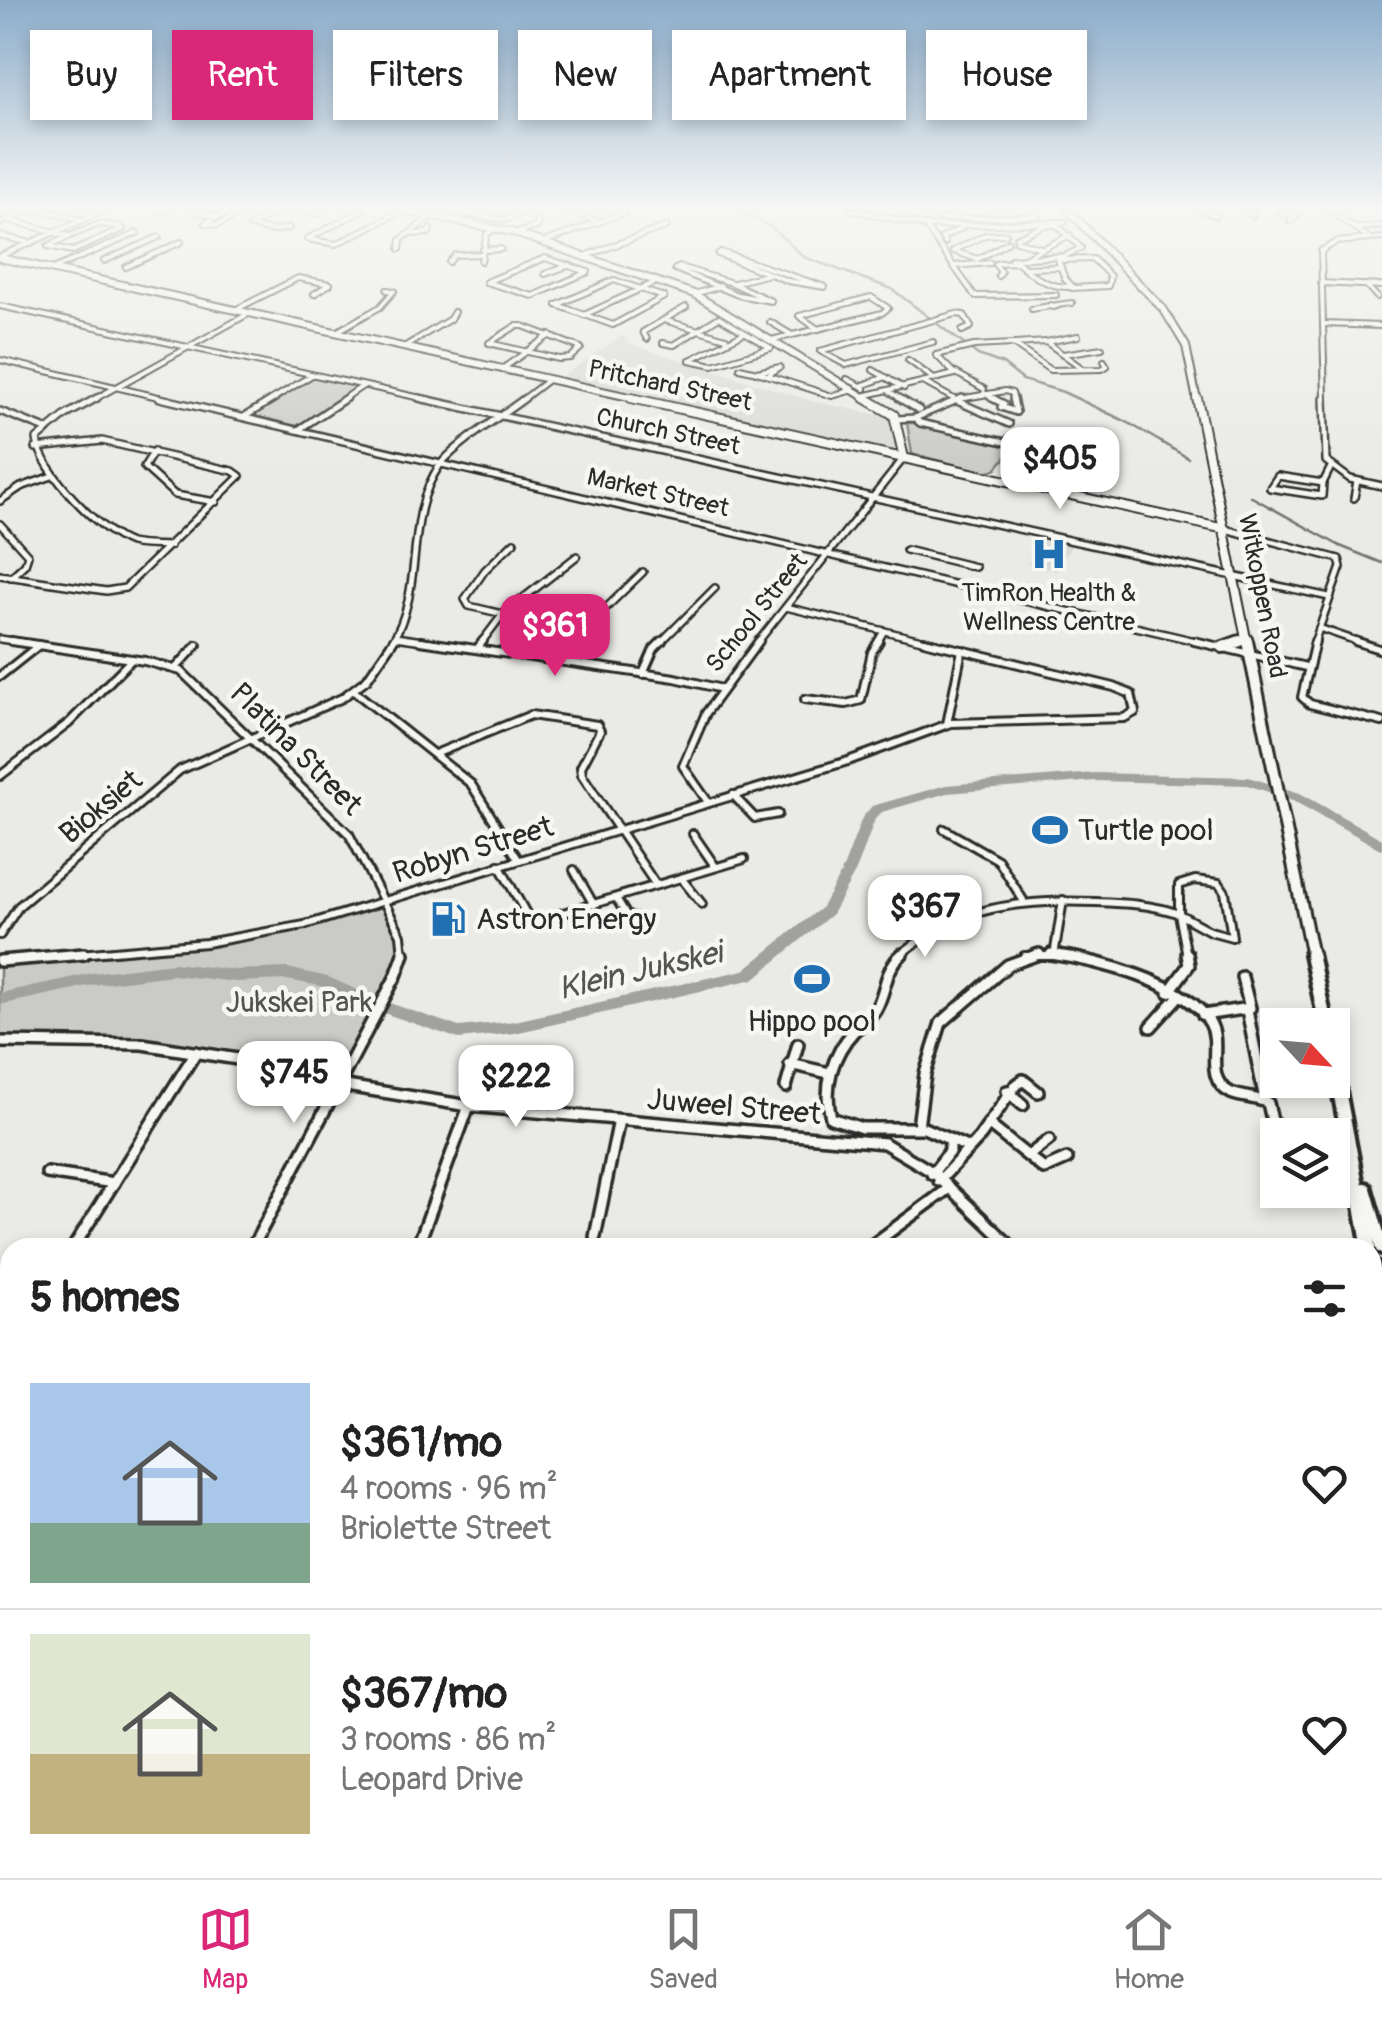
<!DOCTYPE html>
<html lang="en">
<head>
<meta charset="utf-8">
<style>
  body { margin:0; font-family:Pangolin,sans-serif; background:#f6f6f6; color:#222; height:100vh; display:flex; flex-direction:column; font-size:38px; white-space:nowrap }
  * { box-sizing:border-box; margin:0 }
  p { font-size:32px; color:#767676 }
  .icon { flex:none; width:55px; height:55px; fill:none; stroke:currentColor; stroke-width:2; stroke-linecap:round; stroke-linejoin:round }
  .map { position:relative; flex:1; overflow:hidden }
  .side { position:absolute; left:0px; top:1238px; width:1382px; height:642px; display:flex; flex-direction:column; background:#fff; border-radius:30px 30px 0 0; box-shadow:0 5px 15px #0003 }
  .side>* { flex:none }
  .banner { position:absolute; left:30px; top:30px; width:1322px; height:90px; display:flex; gap:20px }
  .needle { width:65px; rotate:116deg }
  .controls { position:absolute; left:1260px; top:1008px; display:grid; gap:20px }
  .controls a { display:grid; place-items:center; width:90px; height:90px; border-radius:0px; background:#fff; box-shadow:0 5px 15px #0003; font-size:50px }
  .price { position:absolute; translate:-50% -85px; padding:0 22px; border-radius:20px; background:#fff; color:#222; font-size:32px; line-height:65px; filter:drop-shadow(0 2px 5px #0008) }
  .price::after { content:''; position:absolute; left:50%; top:60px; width:30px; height:22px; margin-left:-15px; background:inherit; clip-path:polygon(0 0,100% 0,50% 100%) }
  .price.on { background:#db2777; color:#fff }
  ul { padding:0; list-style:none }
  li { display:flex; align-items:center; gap:30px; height:250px; padding:0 30px }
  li+li { border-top:2px solid #e0e0e0 }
  li span { display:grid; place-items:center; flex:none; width:280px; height:200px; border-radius:0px; color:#555 }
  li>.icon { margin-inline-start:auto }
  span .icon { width:120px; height:120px; fill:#fffc; stroke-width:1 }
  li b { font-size:42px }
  h2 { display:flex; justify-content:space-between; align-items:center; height:120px; padding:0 30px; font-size:42px }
  .tag { padding:0 35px; border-radius:0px; background:#fff; box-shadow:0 5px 15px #0003; font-size:35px; line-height:90px }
  .tag.on { background:#db2777; color:#fff }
  .menu { display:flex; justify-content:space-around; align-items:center; height:140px; border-top:2px solid #e0e0e0; background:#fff; font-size:28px; color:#767676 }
  .menu a { display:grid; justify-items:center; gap:5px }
  .menu .on { color:#db2777 }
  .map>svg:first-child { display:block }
</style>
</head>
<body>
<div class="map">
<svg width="1382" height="1878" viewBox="0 0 1382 1878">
  <rect width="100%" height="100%" fill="#eaeae6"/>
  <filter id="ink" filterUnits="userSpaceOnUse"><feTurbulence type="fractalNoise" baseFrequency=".01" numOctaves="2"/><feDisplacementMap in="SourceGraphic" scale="20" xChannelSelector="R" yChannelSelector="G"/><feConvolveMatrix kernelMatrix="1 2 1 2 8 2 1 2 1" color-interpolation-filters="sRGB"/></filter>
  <g filter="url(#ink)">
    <g fill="#dadad6">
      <polygon points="622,335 630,344 812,401 892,418 897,451 560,378"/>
      <polygon points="1042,536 1072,544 1056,571 1027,564"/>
    </g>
    <g fill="#cacac7" stroke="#7a7a79" stroke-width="2.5">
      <polygon points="313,377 357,387 297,427 253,416"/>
      <polygon points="907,423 914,423 1016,445 996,469 986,472 912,454"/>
      <path d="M385 903 401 932 405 954 338 1085 195 1054 107 1043 0 1044V963C134 959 257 941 385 903Z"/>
    </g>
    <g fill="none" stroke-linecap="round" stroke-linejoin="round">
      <g stroke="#727270" stroke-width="2.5">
        <polyline points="738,210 771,227 804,257 892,289 978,355 1003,364 1023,380 1063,392 1127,422 1188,458"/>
        <polyline points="1250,496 1340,546 1382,563"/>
      </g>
      <polygon fill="#a1a19e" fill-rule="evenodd" points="1095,773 1248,777 1300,793 1382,839 1382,850 1290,799 1247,785 1095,781 947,793 882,812 875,819 856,871 832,914 754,979 515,1033 459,1039 366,1007 320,986 287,980 236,982 173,975 92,985 0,1005 0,993 92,973 173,963 236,970 287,968 328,977 378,999 459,1027 515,1021 744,970 822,907 842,871 862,818 872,806 946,785"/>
      <defs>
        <g id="street-far4">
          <polyline points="40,210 84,220"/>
          <polyline points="160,210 170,210"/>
          <polyline points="231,210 205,223 218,225 249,210"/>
          <polyline points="282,210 250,226 272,231 289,228"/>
          <polyline points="296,210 316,214 324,210"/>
          <polyline points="363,210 307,239 336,244 402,211"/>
          <polyline points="563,210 600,222"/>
          <polyline points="852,210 927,226 1065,222"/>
          <polyline points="932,210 941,219 1038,216 1035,210"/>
          <polyline points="1201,210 1216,216"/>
          <polyline points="1244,210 1253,216"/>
          <polyline points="1328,210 1370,239"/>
          <polygon points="1284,211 1289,213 1289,214 1280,213"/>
          <polyline points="196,212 218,216"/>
          <polyline points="459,212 505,220 526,210"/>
          <polyline points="24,214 34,210"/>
          <polyline points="1287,214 1297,217 1290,221"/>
          <polyline points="7,220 56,232"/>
          <polyline points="0,223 19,215"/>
          <polyline points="925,226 975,296 1056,295"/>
          <polyline points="1357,228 1382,226"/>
          <polyline points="517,233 538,226 537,219"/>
          <polyline points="414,234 429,233 430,229"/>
          <polyline points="1006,234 985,235 953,251 978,259 1008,242"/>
          <polyline points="0,236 31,243"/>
          <polyline points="70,236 99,224 120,227"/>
          <polyline points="1017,241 1041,248"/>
          <polyline points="544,242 624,213 620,210"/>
          <polyline points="945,243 942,238 962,228"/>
          <polyline points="48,246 73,251 123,229 120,227"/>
          <polyline points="48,246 70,236 54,233"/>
          <polyline points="400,249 401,240 431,216"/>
          <polyline points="483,250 501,249"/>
          <polygon points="721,252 825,287 788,281 718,254"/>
          <polyline points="0,256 106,210"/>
          <polyline points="585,256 667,226"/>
          <polygon points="545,258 588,272 533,296 486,282"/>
          <polyline points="1024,258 1070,235"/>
          <polyline points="1011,259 1065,256 1081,248 1057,225 1045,225 1016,238"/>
          <polyline points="104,261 159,237"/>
          <polyline points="481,261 487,234 495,228"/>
          <polyline points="449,262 455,255 481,254"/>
          <path d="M998 263 1018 262C1034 278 1050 288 1073 287L1065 279 1058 260 1093 259 1110 276 1108 286 1072 288"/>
          <polyline points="995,264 1001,272 998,276"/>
          <polyline points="953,266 990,263"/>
          <polyline points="126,267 181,242"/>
          <polygon points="680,267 732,283 771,301 738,295 675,269"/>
          <polyline points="1024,268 1061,267"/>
          <polyline points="53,269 137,233"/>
          <polyline points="545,274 570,265"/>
          <polyline points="734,283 769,274"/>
          <polyline points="1321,283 1382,286"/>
          <polyline points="1367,286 1377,297"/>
          <polyline points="694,294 721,286"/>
          <polygon points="871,297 888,308 882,313 818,329 799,316"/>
          <polyline points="557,305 613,325 664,297"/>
          <polyline points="557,305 614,280 664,297"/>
          <polygon points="1050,305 1057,306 1053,307"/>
          <polyline points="1057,305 1072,303"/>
          <polyline points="0,306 430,400"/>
          <polyline points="1032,309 1050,306"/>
          <polyline points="235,310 298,278 330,284 314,294"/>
          <polyline points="584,315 658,281"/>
          <polyline points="664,320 726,338"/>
          <polyline points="770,322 792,335"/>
          <polyline points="1323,324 1382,326"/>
          <polygon points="516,326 523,326 581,348 570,358 559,359 489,343"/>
          <polyline points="336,332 380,307 394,291 387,290"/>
          <polyline points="647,339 643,332 686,307"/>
          <polyline points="771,340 818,329"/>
          <polyline points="933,342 846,365 820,351 956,314 964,315 971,327 962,331"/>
          <polyline points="1046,342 1078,336"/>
          <polyline points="663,343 674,345 719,317 771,348 713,365 690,360"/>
          <polyline points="1015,344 1046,342 1082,368"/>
          <polyline points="404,347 450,319 454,312"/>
          <polyline points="1063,354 1102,348"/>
          <polyline points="0,360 171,400"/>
          <polyline points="690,360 744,333"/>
          <polyline points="908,360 934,379"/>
          <polyline points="740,368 757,372"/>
          <polyline points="502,369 550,335"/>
          <polyline points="873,370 904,388"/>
          <polyline points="757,372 832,396 853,390"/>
          <polyline points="757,372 780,367 768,375"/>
          <polyline points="956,373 984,389"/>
          <polyline points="847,379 861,386"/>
          <polyline points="923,382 954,399"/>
          <polyline points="865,389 861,386 886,377"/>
          <polyline points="890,392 903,400"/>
          <polyline points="984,393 997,400"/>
          <polyline points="863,396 955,374 936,355 974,346 1013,344 1050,370 1102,369 1107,366 1104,361"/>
          <polyline points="93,400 250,313"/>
          <polyline points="271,400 312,375"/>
          <polyline points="342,400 363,386"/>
          <polyline points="522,400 548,380"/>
          <polyline points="954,400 1005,391 1012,393 1014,400"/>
          <polyline points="1325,400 1321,251 1336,242 1382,238"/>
        </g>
        <g id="street-far3">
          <path d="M97 398 66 415 37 439C40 470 101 533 130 543 142 546 158 545 170 546"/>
          <polyline points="160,398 1204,643"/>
          <polyline points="419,398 1329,597"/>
          <polyline points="899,398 919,410"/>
          <polyline points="992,398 1004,404 1001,407 1016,412 1013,398"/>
          <polyline points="1324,398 1326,461 1350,479 1382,486"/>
          <polyline points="957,401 1009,424"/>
          <polyline points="0,411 46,429"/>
          <polyline points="244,417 275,398"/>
          <polyline points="915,418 962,398"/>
          <polyline points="896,419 915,418 920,423 1005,442 1014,436"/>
          <polyline points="298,430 346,398"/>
          <polyline points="154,451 144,467 175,495 216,502"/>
          <polygon points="1278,476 1323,483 1322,496 1270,488"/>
          <polyline points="1323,483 1331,467"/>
          <polyline points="1354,498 1357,481"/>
          <polyline points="0,501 21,487 52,476"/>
          <polyline points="0,524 28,555 25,564 11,577"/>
          <polyline points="1225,529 1339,559 1341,567 1314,643"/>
          <polyline points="906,550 975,567"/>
          <polyline points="0,575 106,591 125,588 240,476 233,471 102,441 36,448"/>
          <polyline points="786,607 934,643"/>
          <polyline points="503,614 469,606 465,599 485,570 514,542"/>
          <polyline points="1319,628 1362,643"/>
          <polyline points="395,637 437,643"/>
          <polyline points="0,639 27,643"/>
          <path d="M391 643C426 590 403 517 440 465 454 446 504 414 525 398"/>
          <polyline points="481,643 503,614 577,556"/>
          <polyline points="570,643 643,572"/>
          <polyline points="660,643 715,588"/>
          <polyline points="757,643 904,458"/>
          <polyline points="877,643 884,631"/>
        </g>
        <g id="street-far2">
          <polyline points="11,641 145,661 181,671 349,834 401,935 403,956"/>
          <polyline points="420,641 675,678 722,689"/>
          <polyline points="1194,641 1306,667"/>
          <polyline points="1315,641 1302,697 1310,704 1382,722"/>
          <polyline points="1355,641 1382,650"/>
          <polyline points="477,649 483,641"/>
          <polyline points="559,661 572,641"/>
          <polyline points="175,669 197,645"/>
          <polyline points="643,674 654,649 662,641"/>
          <polyline points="0,676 39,645"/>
          <polyline points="354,691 471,784 518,859"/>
          <polyline points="805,699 846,704 861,700 872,652 879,641"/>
          <polyline points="947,724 962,650"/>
          <polyline points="435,754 531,715 597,725 600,731 581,767 582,775 656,885"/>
          <polyline points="0,776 69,723 132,659"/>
          <polyline points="733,795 755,818 778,814"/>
          <polyline points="708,802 683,766 706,713 759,641"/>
          <polyline points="944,829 998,860 1023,900"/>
          <polyline points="693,834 715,866"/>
          <polyline points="499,865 528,917 536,921 744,859"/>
          <polyline points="574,870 594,905"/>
          <polyline points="681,878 702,904"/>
          <polygon points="1195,880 1219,883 1225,892 1232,937 1210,931 1179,914 1179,885"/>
          <polyline points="616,898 627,916 640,919"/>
          <polyline points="1179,914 1187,956"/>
          <polyline points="0,935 19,906 180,770 342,698 367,679 393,641"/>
          <polyline points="56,956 206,943 305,925 848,761 951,723 1124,718 1135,712 1131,694 1114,687 924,641"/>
          <path d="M899 956C957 906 1021 899 1095 902 1123 903 1152 904 1179 914"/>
          <polyline points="1024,956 1068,956"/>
          <polyline points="1054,956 1063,900"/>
        </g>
        <g id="street-far1">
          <path d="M902 954C884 970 887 989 876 1009 871 1019 862 1024 854 1031 832 1055 823 1087 831 1118L862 1128H924L969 1148"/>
          <path d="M1051 954C1094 960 1187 982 1210 1023 1223 1045 1202 1079 1231 1093 1243 1098 1256 1097 1268 1103L1278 1146"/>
          <polyline points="0,961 84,954"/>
          <polyline points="1169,992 1189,965 1187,954"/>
          <polyline points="1247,1010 1265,1100"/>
          <polyline points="1203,1015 1250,1008 1242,977"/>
          <polyline points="1151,1027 1178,997"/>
          <polyline points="0,1042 142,1044 263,1063 352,1087 469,1106 884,1143 934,1173 1013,1248"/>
          <polyline points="790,1064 829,1073"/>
          <polyline points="786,1087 798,1044"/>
          <polyline points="1007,1091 1023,1105"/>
          <polyline points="988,1124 1044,1169 1067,1159"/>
          <polyline points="918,1127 925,1074 941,1023 1008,965 1039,954"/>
          <polyline points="1028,1156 1049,1140"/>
          <polyline points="47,1173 114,1183"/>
          <polyline points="932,1174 949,1152 951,1140"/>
          <polyline points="939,1181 979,1138 1015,1086 1023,1080 1038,1092"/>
          <polyline points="595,1237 619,1120"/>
          <polyline points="73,1248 196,1052"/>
          <polyline points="252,1248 396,976 404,954"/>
          <polyline points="417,1248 469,1106"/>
          <polyline points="868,1248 948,1189"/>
          <polyline points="0,1352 10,1343"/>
        </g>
        <g id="street">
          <polyline points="0,1634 10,1628"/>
          <polyline points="0,1742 10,1733"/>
          <polyline points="1372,1777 1382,1779"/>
          <polyline points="601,1870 614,1878"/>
          <polyline points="11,1878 19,1870"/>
          <polyline points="179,1878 185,1870"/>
          <polyline points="496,1878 500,1870"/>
          <polyline points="1226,1878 1236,1870"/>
        </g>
        <g id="secondary-far3">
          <polyline points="400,210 512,232 694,294 869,400"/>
          <polyline points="1068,210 1164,310 1186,346 1197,400"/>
          <polyline points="0,258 643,400"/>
        </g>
        <g id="secondary-far2">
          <polyline points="631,398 1225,529"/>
          <polyline points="865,398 894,415 904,458"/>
          <polyline points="1197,398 1247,643"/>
          <polyline points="1233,643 1247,638"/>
        </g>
        <g id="secondary-far1">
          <polyline points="1247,641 1312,956"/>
          <polyline points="1223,647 1240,641"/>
        </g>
        <g id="secondary">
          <polyline points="1311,954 1326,1025"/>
          <polyline points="1332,1054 1369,1248"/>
          <polyline points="1365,1189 1382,1248"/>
          <polyline points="1372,1266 1382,1319"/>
        </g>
      </defs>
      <use href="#street-far4" stroke="#2b2b2b" stroke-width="8"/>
      <use href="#street-far3" stroke="#2b2b2b" stroke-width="10"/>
      <use href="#street-far2" stroke="#2b2b2b" stroke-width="12"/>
      <use href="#street-far1" stroke="#2b2b2b" stroke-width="16"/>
      <use href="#street" stroke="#2b2b2b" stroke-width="19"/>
      <use href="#secondary-far3" stroke="#2b2b2b" stroke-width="10"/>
      <use href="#secondary-far2" stroke="#2b2b2b" stroke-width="12"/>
      <use href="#secondary-far1" stroke="#2b2b2b" stroke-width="16"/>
      <use href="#secondary" stroke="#2b2b2b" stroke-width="20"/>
      <use href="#street-far4" stroke="#f6f6f2" stroke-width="4"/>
      <use href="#street-far3" stroke="#f6f6f2" stroke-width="5"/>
      <use href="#street-far2" stroke="#f6f6f2" stroke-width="6"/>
      <use href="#street-far1" stroke="#f6f6f2" stroke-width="9"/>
      <use href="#street" stroke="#f6f6f2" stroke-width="11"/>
      <use href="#secondary-far3" stroke="#f6f6f2" stroke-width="6"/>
      <use href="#secondary-far2" stroke="#f6f6f2" stroke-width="8"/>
      <use href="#secondary-far1" stroke="#f6f6f2" stroke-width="10"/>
      <use href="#secondary" stroke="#f6f6f2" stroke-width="12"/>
    </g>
  </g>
  <linearGradient id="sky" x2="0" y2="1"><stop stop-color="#8bacca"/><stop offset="0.44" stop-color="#f6f6f4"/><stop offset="1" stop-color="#f6f6f4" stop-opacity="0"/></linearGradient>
  <rect width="1382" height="473" fill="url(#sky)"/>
  <defs>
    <symbol id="hospital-bare" viewBox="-9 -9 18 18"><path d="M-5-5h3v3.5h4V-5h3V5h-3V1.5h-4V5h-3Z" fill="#1f6fb2" stroke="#f6f6f2" stroke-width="2.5" paint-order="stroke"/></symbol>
    <symbol id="stadium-bare" viewBox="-9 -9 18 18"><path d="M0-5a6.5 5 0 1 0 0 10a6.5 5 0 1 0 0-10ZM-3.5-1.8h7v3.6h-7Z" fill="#1f6fb2" stroke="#f6f6f2" stroke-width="2.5" paint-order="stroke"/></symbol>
    <symbol id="fuel-bare" viewBox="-9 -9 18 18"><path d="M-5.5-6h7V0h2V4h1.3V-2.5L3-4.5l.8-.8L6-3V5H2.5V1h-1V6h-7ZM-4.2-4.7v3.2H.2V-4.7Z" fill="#1f6fb2" stroke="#f6f6f2" stroke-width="2.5" paint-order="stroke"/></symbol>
  </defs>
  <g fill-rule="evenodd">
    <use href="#hospital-bare" x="1024" y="529" width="50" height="50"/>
    <use href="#stadium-bare" x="1025" y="805" width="50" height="50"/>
    <use href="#fuel-bare" x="423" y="894" width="50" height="50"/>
    <use href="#stadium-bare" x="787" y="954" width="50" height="50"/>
  </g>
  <g text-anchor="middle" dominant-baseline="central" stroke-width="9" stroke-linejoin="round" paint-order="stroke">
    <g font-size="25" fill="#2b2b2b" stroke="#f6f6f2">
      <text transform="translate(670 386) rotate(12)">Pritchard Street</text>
      <text transform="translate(668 432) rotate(12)">Church Street</text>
      <text transform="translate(658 493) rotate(13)">Market Street</text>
      <text transform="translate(1262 596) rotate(79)">Witkoppen Road</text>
      <text transform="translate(757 613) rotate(-51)">School Street</text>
    </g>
    <g font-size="25" fill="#2b2b2b" stroke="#f6f6f2">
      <text x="1049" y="593">TimRon Health &amp;<tspan x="1049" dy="29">Wellness Centre</tspan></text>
    </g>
    <g font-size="30" fill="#2b2b2b" stroke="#f6f6f2">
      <text transform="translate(296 749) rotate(45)">Platina Street</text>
      <text transform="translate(101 807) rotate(-40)">Bioksiet</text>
      <text transform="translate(473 850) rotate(-17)">Robyn Street</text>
      <text transform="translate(734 1107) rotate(5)">Juweel Street</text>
    </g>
    <g font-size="30" fill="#2b2b2b" stroke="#f6f6f2" text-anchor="start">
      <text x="1078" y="830">Turtle pool</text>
      <text x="476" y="919">Astron Energy</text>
      <text x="812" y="1021" text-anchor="middle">Hippo pool</text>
    </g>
    <g font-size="30" fill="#535352" stroke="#f6f6f2">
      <text x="299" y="1002">Jukskei Park</text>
    </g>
    <g font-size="32" font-style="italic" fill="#545453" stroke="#f6f6f2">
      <text transform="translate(640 971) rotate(-13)">Klein Jukskei</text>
    </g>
  </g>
</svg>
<div class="controls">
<a><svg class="needle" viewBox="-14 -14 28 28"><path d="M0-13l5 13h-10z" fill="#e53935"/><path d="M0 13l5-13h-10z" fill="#767676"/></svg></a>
<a><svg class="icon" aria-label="layers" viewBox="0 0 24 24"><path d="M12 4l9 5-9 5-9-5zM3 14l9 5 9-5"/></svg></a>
</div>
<b class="price" style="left:1060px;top:512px">$405</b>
<b class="price on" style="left:555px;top:679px">$361</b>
<b class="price" style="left:925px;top:960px">$367</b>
<b class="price" style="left:294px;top:1126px">$745</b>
<b class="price" style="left:516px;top:1130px">$222</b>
<div class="banner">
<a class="tag">Buy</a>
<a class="tag on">Rent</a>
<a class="tag">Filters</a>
<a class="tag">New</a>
<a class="tag">Apartment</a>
<a class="tag">House</a>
</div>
<section class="side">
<h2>5 homes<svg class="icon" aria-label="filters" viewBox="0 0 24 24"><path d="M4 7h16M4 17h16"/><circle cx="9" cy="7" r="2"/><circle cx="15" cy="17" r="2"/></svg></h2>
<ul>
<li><span style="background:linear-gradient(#a9c7e8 70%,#7fa58c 0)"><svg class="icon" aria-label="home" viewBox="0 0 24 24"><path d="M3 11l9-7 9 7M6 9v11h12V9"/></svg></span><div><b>$361/mo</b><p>4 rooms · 96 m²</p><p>Briolette Street</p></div><svg class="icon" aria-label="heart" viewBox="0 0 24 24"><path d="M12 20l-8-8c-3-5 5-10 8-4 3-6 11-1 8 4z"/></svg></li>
<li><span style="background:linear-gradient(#dfe7d0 60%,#c2b280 0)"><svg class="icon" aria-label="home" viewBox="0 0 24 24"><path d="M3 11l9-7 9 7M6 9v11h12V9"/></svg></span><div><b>$367/mo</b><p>3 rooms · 86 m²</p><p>Leopard Drive</p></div><svg class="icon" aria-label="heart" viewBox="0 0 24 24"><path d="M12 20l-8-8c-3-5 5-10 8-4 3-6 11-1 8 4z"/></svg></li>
</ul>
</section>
</div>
<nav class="menu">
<a class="on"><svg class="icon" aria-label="map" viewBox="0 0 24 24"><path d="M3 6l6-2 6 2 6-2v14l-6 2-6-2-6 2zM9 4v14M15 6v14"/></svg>Map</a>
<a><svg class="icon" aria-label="saved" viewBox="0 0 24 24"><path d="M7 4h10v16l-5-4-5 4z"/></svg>Saved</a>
<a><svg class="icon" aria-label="home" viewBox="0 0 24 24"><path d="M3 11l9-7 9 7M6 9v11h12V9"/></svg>Home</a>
</nav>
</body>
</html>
